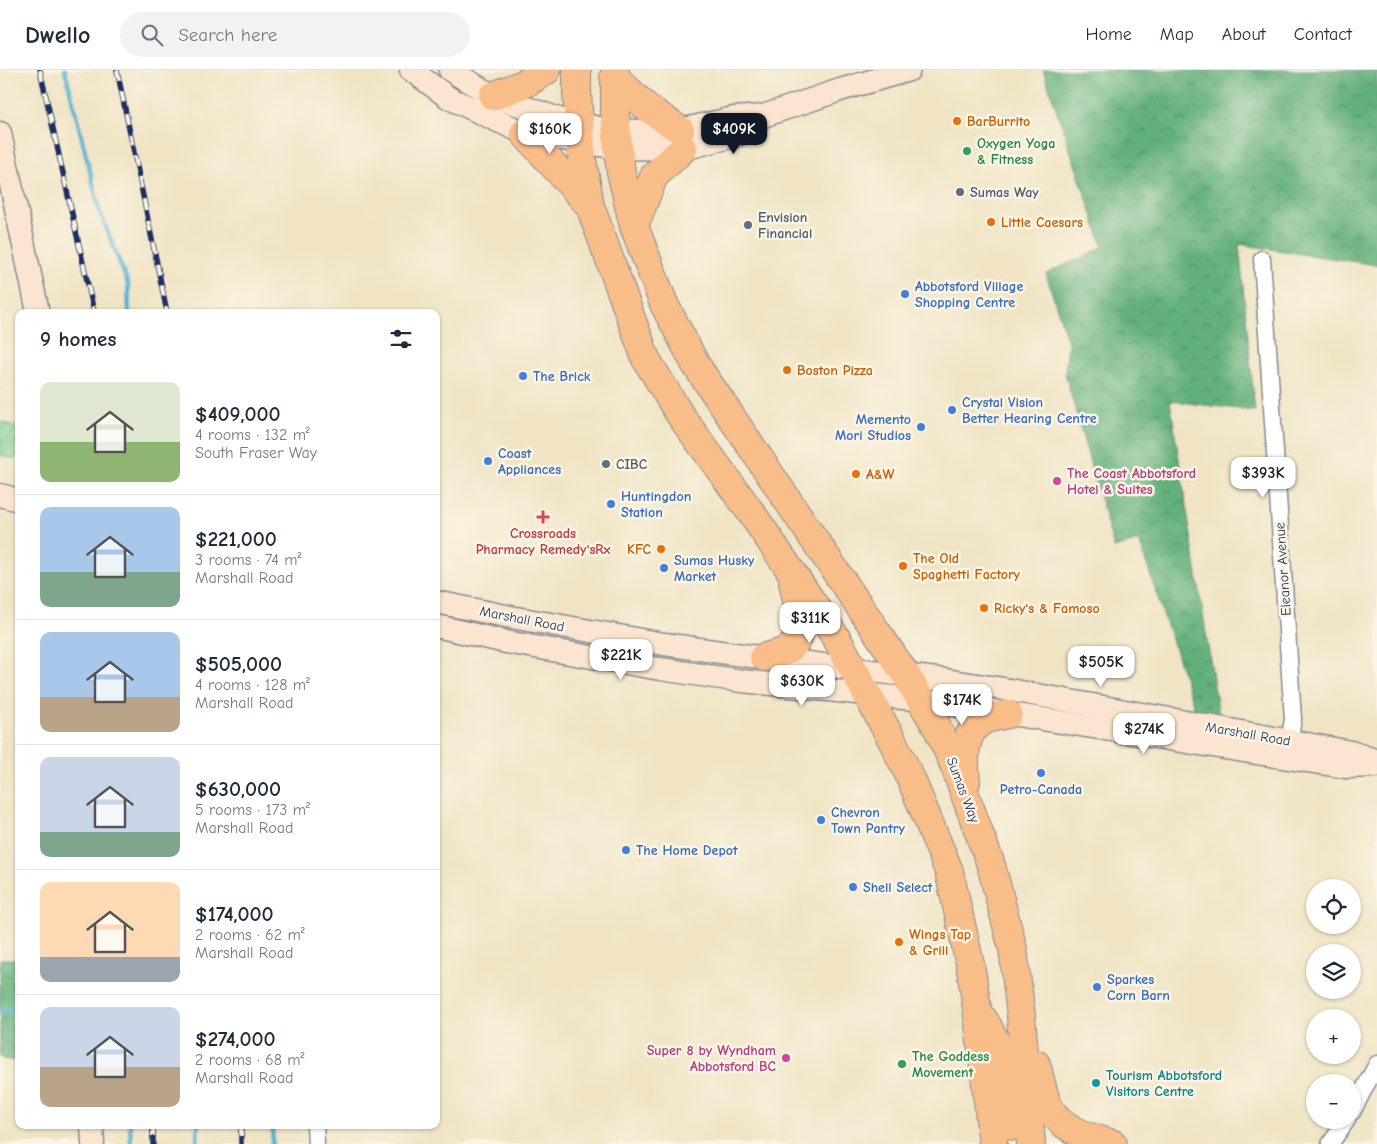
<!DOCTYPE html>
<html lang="en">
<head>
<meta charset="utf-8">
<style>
  body { margin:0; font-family:"Comic Neue",sans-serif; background:#f2f2f3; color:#1f2937; height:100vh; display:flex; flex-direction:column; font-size:19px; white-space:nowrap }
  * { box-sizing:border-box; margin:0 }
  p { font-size:16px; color:#747a83 }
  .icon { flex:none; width:28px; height:28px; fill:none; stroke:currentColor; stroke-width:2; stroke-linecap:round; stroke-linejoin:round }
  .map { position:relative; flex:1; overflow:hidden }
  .panel { position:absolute; left:15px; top:239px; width:425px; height:820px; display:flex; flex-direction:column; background:#fff; border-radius:10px; box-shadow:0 1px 4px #0004 }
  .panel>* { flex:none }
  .tools { position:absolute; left:1306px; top:809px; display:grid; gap:10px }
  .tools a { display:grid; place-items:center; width:55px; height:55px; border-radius:50%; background:#fff; box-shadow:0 1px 4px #0004; font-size:25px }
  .price { position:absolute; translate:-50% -42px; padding:0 11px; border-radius:10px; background:#fff; color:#222; font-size:16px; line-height:32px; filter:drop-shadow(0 1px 2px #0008) }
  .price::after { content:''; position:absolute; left:50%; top:30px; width:15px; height:11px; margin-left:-8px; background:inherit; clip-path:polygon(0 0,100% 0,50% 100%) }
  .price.current { background:#111827; color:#fff }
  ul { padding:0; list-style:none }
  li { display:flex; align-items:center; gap:15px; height:125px; padding:0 25px }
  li+li { border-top:1px solid #e0e1e3 }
  li span { display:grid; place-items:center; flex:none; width:140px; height:100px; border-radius:10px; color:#555 }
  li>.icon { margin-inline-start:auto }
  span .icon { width:60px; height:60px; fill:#fffc; stroke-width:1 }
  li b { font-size:21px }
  h2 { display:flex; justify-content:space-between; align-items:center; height:60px; padding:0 25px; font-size:21px }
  header { display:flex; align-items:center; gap:30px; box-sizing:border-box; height:70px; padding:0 25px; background:#fff; border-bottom:1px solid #e0e1e3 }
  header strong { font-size:24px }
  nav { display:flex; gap:28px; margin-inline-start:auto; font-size:18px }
  .search { width:350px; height:45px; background:#f2f2f3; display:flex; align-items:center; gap:12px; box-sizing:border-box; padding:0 18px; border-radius:28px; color:#747a83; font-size:19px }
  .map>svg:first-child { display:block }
</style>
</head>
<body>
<header>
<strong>Dwello</strong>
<div class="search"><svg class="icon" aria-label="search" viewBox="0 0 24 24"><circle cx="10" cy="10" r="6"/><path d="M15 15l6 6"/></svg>Search here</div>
<nav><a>Home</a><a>Map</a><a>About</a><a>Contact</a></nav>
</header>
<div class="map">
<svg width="1377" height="1074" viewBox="0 0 1377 1074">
  <defs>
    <pattern id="forest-crowns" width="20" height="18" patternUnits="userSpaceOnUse" patternTransform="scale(1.25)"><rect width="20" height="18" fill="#62b07b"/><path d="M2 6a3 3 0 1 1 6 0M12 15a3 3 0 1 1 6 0" fill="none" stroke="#509068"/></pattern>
    <pattern id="garden-furrows" width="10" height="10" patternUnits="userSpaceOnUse" patternTransform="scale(1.25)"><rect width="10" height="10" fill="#79cd91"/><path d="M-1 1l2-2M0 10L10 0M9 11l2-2" fill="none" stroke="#68b07f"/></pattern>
  </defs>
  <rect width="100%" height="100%" fill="#fcf5e5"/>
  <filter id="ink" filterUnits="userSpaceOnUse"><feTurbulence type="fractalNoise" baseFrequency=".02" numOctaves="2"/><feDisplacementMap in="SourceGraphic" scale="10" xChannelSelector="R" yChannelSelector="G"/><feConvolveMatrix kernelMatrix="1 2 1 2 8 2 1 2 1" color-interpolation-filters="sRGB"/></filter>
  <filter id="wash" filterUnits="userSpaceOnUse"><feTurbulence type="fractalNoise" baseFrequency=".0096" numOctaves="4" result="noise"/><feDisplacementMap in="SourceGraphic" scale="20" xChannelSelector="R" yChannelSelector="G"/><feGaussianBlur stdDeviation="1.12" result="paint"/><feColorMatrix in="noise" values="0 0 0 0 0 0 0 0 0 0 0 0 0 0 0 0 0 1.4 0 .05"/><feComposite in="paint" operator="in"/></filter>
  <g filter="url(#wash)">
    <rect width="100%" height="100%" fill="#f0e4c5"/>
    <g fill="url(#forest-crowns)" stroke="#3e706c">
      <polygon points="1043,0 1377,0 1377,195 1301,184 1239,174 1255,341 1170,331 1219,647 1196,643 1139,471 1114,478 1065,303 1068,273 1046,204 1103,177"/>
      <polygon points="0,889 19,889 19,992 3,989 0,986"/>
    </g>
    <polygon fill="url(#garden-furrows)" stroke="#4a7e78" points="2,352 19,356 19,387 15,389 0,385 0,358"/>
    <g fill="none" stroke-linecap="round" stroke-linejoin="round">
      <g stroke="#51b0d0" stroke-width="4.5">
        <polyline points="65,0 100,142 128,214 129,242"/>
        <polyline points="0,941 19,938"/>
        <polyline points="130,1055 131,1074"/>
        <polyline points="197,1074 198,1055"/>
        <polyline points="272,1074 273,1055"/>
      </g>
    </g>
  </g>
  <g filter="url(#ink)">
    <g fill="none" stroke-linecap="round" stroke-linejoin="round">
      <defs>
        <g id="street">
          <polyline points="1262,189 1293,649 1288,680"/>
          <polyline points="1352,1042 1377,994"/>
          <polyline points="315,1055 316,1074"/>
          <polyline points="1330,1074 1347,1050"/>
        </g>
        <g id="secondary">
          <polyline points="411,0 449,28 524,63 618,78 683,79 738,65 763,46"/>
          <polyline points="450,0 493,26 559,49 603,59 637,61 680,60 734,48 763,46 840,20 909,0"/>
          <polyline points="0,63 38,242"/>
          <polyline points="0,425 19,430"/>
          <polyline points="436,532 511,547 664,574 735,584 945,610 1004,619 1351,682 1377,691"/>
          <polyline points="436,556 506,572 660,599 742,611 922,630 1345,697 1376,696"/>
          <polyline points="92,1055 93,1074"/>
        </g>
        <g id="highway">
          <polyline points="577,0 577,23 582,89 590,136 646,289 680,345 750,441 837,569 892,670 911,709 949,801 970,894 977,938 993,1074"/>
          <polyline points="615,0 615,42 618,78 621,102 634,156 664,234 696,295 906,605 938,659 953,692 991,795 1013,879 1021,946 1031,1074"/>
          <polyline points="614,7 645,36 680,60"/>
          <polyline points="493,26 528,12 547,0"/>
          <polyline points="524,63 590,136"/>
          <polyline points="634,156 654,106 683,79"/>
          <path d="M764 587C770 586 777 584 783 582 812 569 797 536 793 512"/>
          <path d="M966 712C964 692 962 661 984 650 991 647 1000 646 1008 644"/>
          <polyline points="984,950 1003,985 1012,1056"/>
          <path d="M1036 994C1040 1007 1042 1022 1048 1035 1060 1060 1089 1067 1113 1074"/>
        </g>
      </defs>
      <use href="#street" stroke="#868a92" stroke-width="19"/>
      <use href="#secondary" stroke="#868a92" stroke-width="25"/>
      <use href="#highway" stroke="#868a92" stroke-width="30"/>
      <use href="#street" stroke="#fff" stroke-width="16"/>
      <use href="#secondary" stroke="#fce5d0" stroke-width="22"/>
      <use href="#highway" stroke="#f8bd89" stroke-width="28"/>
      <defs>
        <g id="rail">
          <polyline points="40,0 94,242"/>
          <polyline points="117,0 167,242"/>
          <polyline points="153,1055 153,1074"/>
          <polyline points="241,1055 241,1074"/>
        </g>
      </defs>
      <use href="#rail" stroke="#1b2f5e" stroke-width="5.5"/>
      <use href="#rail" stroke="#fcf5e5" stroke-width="4" stroke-dasharray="11" stroke-linecap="butt"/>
    </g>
  </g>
  <g fill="#e8710a" stroke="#fcf5e5" stroke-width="2">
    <circle cx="957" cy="51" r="5"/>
    <circle cx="991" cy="152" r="5"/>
    <circle cx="787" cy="300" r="5"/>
    <circle cx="856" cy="404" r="5"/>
    <circle cx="661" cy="479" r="5"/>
    <circle cx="903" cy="496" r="5"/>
    <circle cx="984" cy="538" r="5"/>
    <circle cx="899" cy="872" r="5"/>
  </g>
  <g fill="#2e9e5b" stroke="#fcf5e5" stroke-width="2">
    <circle cx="967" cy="81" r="5"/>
    <circle cx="902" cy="994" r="5"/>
  </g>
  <g fill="#5c6f8a" stroke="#fcf5e5" stroke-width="2">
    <circle cx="960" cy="122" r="5"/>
    <circle cx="748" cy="155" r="5"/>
    <circle cx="606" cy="394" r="5"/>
  </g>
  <g fill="#3f7fe0" stroke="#fcf5e5" stroke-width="2">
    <circle cx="905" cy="224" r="5"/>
    <circle cx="523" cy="306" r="5"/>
    <circle cx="952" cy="340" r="5"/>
    <circle cx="921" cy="357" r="5"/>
    <circle cx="488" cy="391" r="5"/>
    <circle cx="611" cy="434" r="5"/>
    <circle cx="664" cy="498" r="5"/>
    <circle cx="1041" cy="703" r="5"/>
    <circle cx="821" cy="750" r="5"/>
    <circle cx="626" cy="780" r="5"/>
    <circle cx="853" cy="817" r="5"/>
    <circle cx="1097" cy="917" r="5"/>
  </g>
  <g fill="#d1479c" stroke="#fcf5e5" stroke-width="2">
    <circle cx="1057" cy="411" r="5"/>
    <circle cx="786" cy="988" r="5"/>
  </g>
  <path fill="#e0444e" stroke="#fcf5e5" stroke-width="2" d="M540.5 439.5h5v5h5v5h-5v5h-5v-5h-5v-5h5z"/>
  <circle fill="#0f9aa8" stroke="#fcf5e5" stroke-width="2" cx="1096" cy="1013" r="5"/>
  <g text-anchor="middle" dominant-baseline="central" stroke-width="5" stroke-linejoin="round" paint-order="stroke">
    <g font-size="14" font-weight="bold" fill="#c56008" stroke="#fcf5e5" text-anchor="start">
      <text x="967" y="51">BarBurrito</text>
      <text x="1001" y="152">Little Caesars</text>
      <text x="797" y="300">Boston Pizza</text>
      <text x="866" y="404">A&amp;W</text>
      <text x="651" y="479" text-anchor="end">KFC</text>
      <text x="913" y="488">The Old<tspan x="913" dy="16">Spaghetti Factory</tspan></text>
      <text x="994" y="538">Ricky's &amp; Famoso</text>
      <text x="909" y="864">Wings Tap<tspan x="909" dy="16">&amp; Grill</tspan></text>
    </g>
    <g font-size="14" font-weight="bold" fill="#27864d" stroke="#fcf5e5" text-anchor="start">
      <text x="977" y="73">Oxygen Yoga<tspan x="977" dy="16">&amp; Fitness</tspan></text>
      <text x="912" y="986">The Goddess<tspan x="912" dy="16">Movement</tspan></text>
    </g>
    <g font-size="14" font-weight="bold" fill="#4e5e75" stroke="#fcf5e5" text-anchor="start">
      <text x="970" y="122">Sumas Way</text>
      <text x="758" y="147">Envision<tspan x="758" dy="16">Financial</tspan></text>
      <text x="616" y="394">CIBC</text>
    </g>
    <g font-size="14" font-weight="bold" fill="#366cbe" stroke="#fcf5e5" text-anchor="start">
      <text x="915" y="216">Abbotsford Village<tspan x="915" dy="16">Shopping Centre</tspan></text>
      <text x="533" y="306">The Brick</text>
      <text x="962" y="332">Crystal Vision<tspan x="962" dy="16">Better Hearing Centre</tspan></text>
      <text x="911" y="349" text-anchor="end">Memento<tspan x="911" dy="16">Mori Studios</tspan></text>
      <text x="498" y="383">Coast<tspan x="498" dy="16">Appliances</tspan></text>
      <text x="621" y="426">Huntingdon<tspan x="621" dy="16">Station</tspan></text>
      <text x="674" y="490">Sumas Husky<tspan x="674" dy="16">Market</tspan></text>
      <text x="1041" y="719" text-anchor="middle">Petro-Canada</text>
      <text x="831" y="742">Chevron<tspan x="831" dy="16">Town Pantry</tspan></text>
      <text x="636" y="780">The Home Depot</text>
      <text x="863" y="817">Shell Select</text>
      <text x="1107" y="909">Sparkes<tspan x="1107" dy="16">Corn Barn</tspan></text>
    </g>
    <g font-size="14" font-weight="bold" fill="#b23c85" stroke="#fcf5e5" text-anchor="start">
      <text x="1067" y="403">The Coast Abbotsford<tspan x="1067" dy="16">Hotel &amp; Suites</tspan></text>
      <text x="776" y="980" text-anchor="end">Super 8 by Wyndham<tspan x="776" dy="16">Abbotsford BC</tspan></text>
    </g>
    <g font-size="14" font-weight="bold" fill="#be3a42" stroke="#fcf5e5">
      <text x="543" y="463">Crossroads<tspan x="543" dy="16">Pharmacy Remedy'sRx</tspan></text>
    </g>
    <g font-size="14" fill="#1b2f5e" stroke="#fcf5e5">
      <text transform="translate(1283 499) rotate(-94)">Eleanor Avenue</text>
      <text transform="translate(522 549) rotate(11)">Marshall Road</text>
      <text transform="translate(1248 664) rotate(10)">Marshall Road</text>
      <text transform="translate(963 720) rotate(69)">Sumas Way</text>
    </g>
    <g font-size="14" font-weight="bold" fill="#0d838f" stroke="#fcf5e5" text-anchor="start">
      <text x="1106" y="1005">Tourism Abbotsford<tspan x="1106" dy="16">Visitors Centre</tspan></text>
    </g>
  </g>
</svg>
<div class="tools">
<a><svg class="icon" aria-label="locate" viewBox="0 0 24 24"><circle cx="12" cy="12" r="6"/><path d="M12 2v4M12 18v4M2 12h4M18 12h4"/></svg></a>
<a><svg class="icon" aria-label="layers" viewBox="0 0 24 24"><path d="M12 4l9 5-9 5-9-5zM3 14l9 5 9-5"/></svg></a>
<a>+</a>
<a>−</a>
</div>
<b class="price" style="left:550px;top:85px">$160K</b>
<b class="price current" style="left:734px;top:85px">$409K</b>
<b class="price" style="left:1263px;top:429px">$393K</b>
<b class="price" style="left:810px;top:574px">$311K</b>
<b class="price" style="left:621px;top:611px">$221K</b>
<b class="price" style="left:1101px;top:618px">$505K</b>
<b class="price" style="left:802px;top:637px">$630K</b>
<b class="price" style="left:962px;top:656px">$174K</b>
<b class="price" style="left:1144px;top:685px">$274K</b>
<section class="panel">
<h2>9 homes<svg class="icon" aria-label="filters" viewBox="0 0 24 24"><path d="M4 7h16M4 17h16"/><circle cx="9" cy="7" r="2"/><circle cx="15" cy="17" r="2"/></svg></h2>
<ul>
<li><span style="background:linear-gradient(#dfe7d0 60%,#8fb573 0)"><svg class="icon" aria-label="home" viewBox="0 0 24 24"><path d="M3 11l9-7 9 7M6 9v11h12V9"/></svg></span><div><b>$409,000</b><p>4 rooms · 132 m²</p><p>South Fraser Way</p></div></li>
<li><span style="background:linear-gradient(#a9c7e8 65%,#7fa58c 0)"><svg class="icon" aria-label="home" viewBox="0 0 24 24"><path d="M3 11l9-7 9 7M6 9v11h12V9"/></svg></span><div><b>$221,000</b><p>3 rooms · 74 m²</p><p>Marshall Road</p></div></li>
<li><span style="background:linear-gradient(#a9c7e8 65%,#b9a48a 0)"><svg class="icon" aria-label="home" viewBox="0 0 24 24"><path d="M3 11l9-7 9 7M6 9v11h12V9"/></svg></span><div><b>$505,000</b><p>4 rooms · 128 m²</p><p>Marshall Road</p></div></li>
<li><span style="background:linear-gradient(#c9d6e8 75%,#7fa58c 0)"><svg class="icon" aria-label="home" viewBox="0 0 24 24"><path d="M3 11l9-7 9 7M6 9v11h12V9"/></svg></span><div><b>$630,000</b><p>5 rooms · 173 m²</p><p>Marshall Road</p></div></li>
<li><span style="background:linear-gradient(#ffd9b3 75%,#9aa5b1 0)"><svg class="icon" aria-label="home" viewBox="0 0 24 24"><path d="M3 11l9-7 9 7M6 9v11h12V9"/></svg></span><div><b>$174,000</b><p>2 rooms · 62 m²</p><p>Marshall Road</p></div></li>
<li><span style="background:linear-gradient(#c9d6e8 60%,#b9a48a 0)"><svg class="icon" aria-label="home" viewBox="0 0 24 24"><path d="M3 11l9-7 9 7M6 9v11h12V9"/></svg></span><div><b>$274,000</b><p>2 rooms · 68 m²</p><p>Marshall Road</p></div></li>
</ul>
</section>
</div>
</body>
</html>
